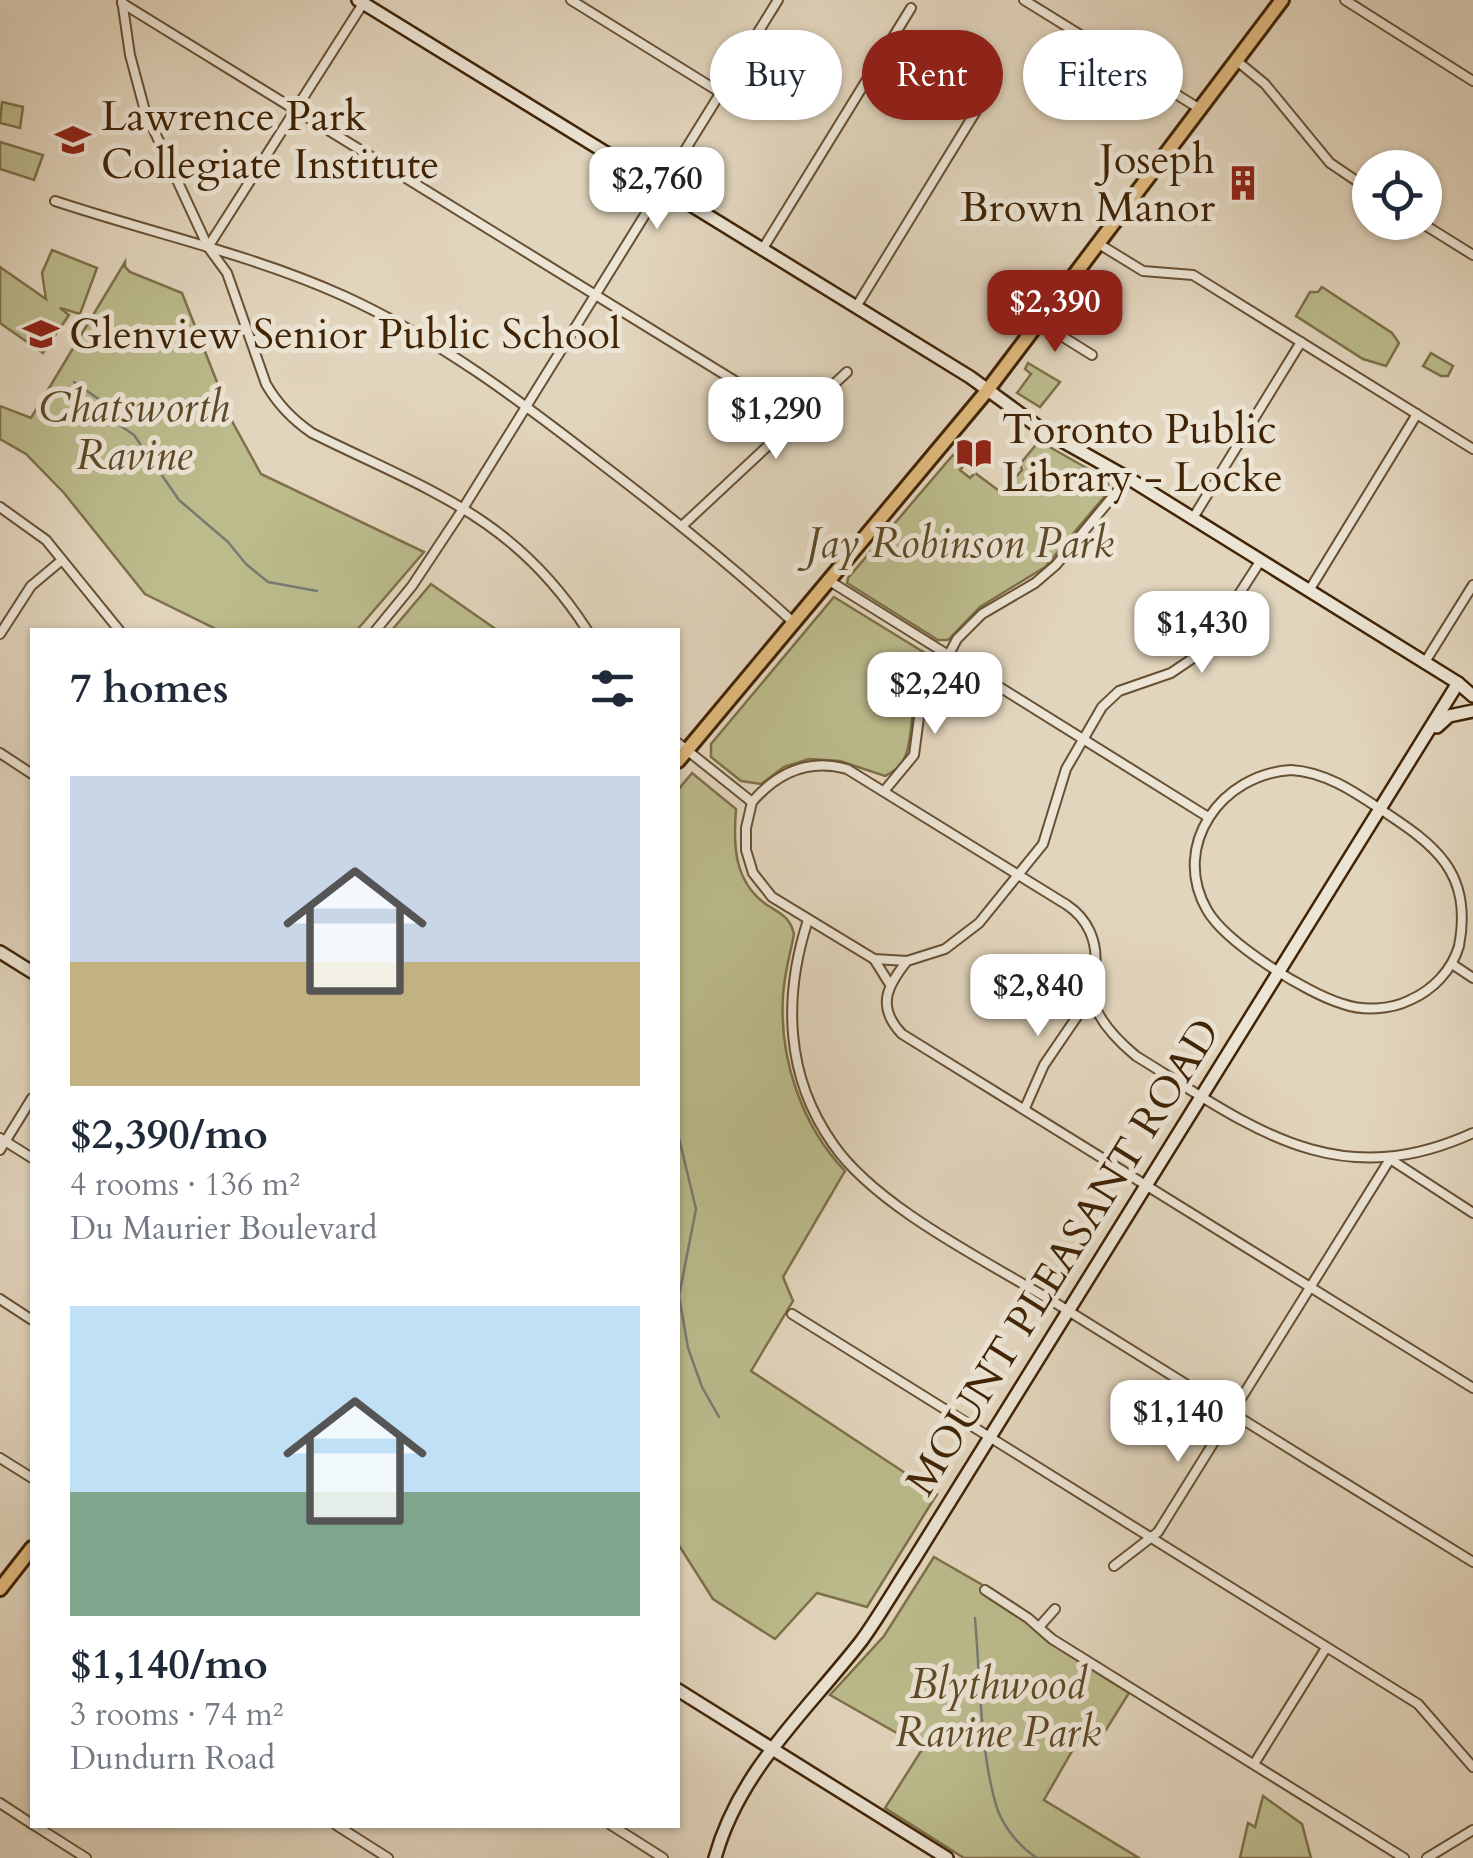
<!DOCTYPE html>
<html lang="en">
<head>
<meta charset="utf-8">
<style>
  body { margin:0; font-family:Cardo,serif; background:#f6f6f7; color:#1f2937; height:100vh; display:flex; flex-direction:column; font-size:38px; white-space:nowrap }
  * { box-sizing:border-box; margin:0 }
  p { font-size:32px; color:#747a83 }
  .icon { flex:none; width:55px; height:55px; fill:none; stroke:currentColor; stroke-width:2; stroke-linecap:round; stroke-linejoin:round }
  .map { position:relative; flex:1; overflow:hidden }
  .side { position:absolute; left:30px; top:628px; width:650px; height:1200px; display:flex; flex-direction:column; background:#fff; border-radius:0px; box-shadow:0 2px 8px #0004 }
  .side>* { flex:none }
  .banner { position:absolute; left:710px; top:30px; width:612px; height:90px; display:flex; gap:20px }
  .controls { position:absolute; left:1352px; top:150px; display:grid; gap:20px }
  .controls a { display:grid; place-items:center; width:90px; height:90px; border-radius:50%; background:#fff; box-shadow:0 2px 8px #0004; font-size:50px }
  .price { position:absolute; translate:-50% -85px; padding:0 22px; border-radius:20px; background:#fff; color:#222; font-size:32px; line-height:65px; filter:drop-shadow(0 2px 5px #0008) }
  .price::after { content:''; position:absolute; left:50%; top:60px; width:30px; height:22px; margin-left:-15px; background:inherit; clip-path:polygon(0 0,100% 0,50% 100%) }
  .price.current { background:#8f2418; color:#fff }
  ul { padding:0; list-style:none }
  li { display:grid; align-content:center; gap:20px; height:530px; padding:0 40px }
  li span { display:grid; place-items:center; height:310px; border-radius:0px; color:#555 }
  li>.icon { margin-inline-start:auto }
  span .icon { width:180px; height:180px; fill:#fffc; stroke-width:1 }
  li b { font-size:42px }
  h2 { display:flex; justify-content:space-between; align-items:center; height:120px; padding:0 40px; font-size:42px }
  .pill { padding:0 35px; border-radius:45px; background:#fff; box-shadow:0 2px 8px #0004; font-size:35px; line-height:90px }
  .pill.current { background:#8f2418; color:#fff }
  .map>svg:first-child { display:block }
</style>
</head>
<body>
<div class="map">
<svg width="1473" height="1858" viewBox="0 0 1473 1858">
  <rect width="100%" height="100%" fill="#e2d5bd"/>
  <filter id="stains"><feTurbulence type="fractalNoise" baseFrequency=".002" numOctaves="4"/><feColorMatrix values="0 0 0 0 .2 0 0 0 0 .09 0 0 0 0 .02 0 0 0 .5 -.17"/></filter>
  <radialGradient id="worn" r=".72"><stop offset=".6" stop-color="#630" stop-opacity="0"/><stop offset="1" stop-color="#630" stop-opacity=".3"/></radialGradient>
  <g fill="#bbbb8c" stroke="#7e7048" stroke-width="2.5">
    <polygon points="2,102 23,107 20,128 0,123"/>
    <polygon points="0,142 43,155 34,180 0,169"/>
    <polygon points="52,250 97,268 80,314 60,308 69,315 43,353 0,323 0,267 46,299 42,273"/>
    <polygon points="125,262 125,267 130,272 182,293 233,423 261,474 424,552 357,630 218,630 145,594 64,493 26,454 0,439 0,406 31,418"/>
    <polygon points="1322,287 1392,333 1399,343 1386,366 1363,359 1296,316 1310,292 1318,292"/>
    <polygon points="1431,353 1453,366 1448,376 1441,376 1423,366"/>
    <polygon points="1028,363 1060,382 1040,407 1017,393 1031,374 1025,369"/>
    <polygon points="1039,441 1106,479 1110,490 1045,567 980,607 948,640 938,640 847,583 848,578 953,455 965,464 960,470 970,478 975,473 1002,493 1022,470 1020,464"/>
    <polygon points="431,584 497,630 392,630"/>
    <path d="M834 597 938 661C932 677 920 690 915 705 907 732 916 762 885 776L840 761 809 759 784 767 761 784 741 781 711 757V744Z"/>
    <path d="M692 773 736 809C733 846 734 882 767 905 781 914 790 917 794 934 790 955 784 975 783 996 779 1059 802 1126 845 1171L783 1277 793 1301 751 1371 937 1494 867 1607 817 1593 775 1639 713 1599 678 1544V790Z"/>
    <polygon points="934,1557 993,1591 990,1599 1023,1618 1047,1641 1129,1693 1099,1741 1083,1732 1044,1800 1139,1858 964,1858 885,1808 923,1748 830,1695 884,1636"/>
    <polygon points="1263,1796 1302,1824 1311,1858 1240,1858 1248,1823 1255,1827"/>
  </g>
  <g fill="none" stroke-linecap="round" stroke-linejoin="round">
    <g stroke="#767c73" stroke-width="2.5">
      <polyline points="74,382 100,400 118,424 134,435 179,500 228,542 246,564 268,582 317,591"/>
      <polyline points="678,1134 696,1209 679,1296 688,1348 702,1387 719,1417"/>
      <path d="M975 1618C980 1676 980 1757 998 1811 1005 1829 1021 1848 1037 1858"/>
    </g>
    <defs>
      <g id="street">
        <path d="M122 0 130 55 145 111 208 247 227 273 266 384C278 405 293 420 312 433 427 490 514 516 587 630"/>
        <polyline points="571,0 721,93"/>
        <polyline points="1024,0 1200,109"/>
        <polyline points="1345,0 1473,81"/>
        <polyline points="122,3 795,418"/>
        <polyline points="1237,61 1265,84 1330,163 1370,190"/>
        <path d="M55 201C151 233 251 254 344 296 438 339 518 399 599 462 666 513 731 565 793 622"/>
        <polyline points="1420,222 1473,255"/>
        <polyline points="1099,244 1143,271 1193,275 1473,449"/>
        <polyline points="208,247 364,2"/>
        <polyline points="762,250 911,8"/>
        <polyline points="856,307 984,98"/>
        <polyline points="1039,322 1092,355"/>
        <polyline points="0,507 46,540 119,630"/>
        <polyline points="1193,518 1301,342"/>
        <polyline points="682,526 847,372"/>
        <polyline points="828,580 1208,817"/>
        <polyline points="1310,589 1417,414"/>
        <polyline points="376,630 412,586 459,515 778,0"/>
        <polyline points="0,634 31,586 62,560"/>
        <polyline points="1425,662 1473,585"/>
        <polyline points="678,743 752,802"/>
        <polyline points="0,753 32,774"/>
        <path d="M1291 770C1325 772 1353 791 1380 809 1435 845 1473 872 1459 946 1452 970 1433 990 1410 1000 1390 1010 1363 1011 1343 1004 1306 993 1226 943 1207 910 1170 845 1222 774 1291 770Z"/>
        <polyline points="885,790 914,755 920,710 957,639 982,614 1035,583 1056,565 1128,478"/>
        <path d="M752 802C777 773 808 758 847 769L1067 905C1088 919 1098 942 1095 967 1094 977 1090 989 1092 999 1099 1021 1119 1042 1136 1056 1250 1126 1335 1196 1473 1133"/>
        <polyline points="752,802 746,828 746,850 753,873 772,897 874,959 907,961 945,949 979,923 1043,844 1066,769 1102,707 1119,691 1171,673 1202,652 1261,560"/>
        <path d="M808 920C783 997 785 1076 833 1144 876 1207 988 1262 1054 1302 1193 1389 1333 1476 1473 1562"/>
        <polyline points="874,959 889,983"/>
        <path d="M907 961C887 986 876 1007 902 1034L1473 1388"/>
        <polyline points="1452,964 1473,978"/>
        <polyline points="1025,1108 1044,1065 1091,996"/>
        <polyline points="0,1138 32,1158"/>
        <polyline points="0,1150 32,1098"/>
        <polyline points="1390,1159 1473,1213"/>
        <polyline points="0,1299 32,1320"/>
        <polyline points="792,1314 1418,1704 1473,1767"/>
        <polyline points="0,1458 32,1478"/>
        <polyline points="1114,1566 1158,1532 1390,1159"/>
        <polyline points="985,1590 1028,1618 1052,1639 1404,1858"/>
        <polyline points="1039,1627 1055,1609"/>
        <polyline points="1254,1764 1326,1648"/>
        <polyline points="0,1803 32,1824"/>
        <polyline points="34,1825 86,1858"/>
        <polyline points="336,1825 388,1858"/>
        <polyline points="611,1825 663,1858"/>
        <polyline points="1427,1858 1473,1830"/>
      </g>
      <g id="secondary">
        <polyline points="358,0 970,377 1044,431"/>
        <polyline points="1039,428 1128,478 1458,683 1473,696"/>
        <polyline points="1437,727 1449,716 1473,711"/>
        <polyline points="0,952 32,972"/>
        <polyline points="678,1690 947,1858"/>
        <path d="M715 1858C739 1770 808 1710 862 1640 880 1615 896 1587 913 1561L1458 683"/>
      </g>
      <g id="primary">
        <polyline points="678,761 986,392 1282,0"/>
        <polyline points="0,1589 32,1548"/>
      </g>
    </defs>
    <use href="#street" stroke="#685033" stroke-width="12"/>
    <use href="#secondary" stroke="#402405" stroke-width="16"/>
    <use href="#primary" stroke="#402405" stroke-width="18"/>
    <use href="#street" stroke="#ece4d4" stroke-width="8"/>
    <use href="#secondary" stroke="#ece4d4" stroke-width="11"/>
    <use href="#primary" stroke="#e1ba7e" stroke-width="12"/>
  </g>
  <defs>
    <symbol id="school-bare" viewBox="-9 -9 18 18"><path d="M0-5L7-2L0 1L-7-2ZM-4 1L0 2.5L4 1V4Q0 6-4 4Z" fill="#8f2418" stroke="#ece4d4" stroke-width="2.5" paint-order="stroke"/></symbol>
    <symbol id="building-bare" viewBox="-9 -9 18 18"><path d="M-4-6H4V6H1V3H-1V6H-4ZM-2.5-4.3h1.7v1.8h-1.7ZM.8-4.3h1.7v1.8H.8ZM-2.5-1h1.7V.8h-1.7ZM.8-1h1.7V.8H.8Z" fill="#8f2418" stroke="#ece4d4" stroke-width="2.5" paint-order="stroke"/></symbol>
    <symbol id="library-bare" viewBox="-9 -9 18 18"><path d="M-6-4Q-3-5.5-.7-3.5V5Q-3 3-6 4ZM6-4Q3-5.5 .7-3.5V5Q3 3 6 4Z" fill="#8f2418" stroke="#ece4d4" stroke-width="2.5" paint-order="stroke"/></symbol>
  </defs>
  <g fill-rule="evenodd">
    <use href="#school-bare" x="48" y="115" width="50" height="50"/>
    <use href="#building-bare" x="1218" y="158" width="50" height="50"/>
    <use href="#school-bare" x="16" y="309" width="50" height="50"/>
    <use href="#library-bare" x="949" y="428" width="50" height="50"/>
  </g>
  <g text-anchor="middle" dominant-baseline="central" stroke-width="10" stroke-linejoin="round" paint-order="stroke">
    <g font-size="42" fill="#402405" stroke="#ece4d4" text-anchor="start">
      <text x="101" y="116">Lawrence Park<tspan x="101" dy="48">Collegiate Institute</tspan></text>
      <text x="1215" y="159" text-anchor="end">Joseph<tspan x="1215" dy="48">Brown Manor</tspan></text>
      <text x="69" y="334">Glenview Senior Public School</text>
      <text x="1002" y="429">Toronto Public<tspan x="1002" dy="48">Library - Locke</tspan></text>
    </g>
    <g font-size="42" font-style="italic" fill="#5f4a27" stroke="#ece4d4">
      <text x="134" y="407">Chatsworth<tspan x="134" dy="48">Ravine</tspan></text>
      <text x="960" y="543">Jay Robinson Park</text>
      <text x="998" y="1684">Blythwood<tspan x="998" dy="48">Ravine Park</tspan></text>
    </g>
    <g font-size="42" fill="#402405" stroke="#ece4d4">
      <text transform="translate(1063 1257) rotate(-58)">MOUNT PLEASANT ROAD</text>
    </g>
  </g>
  <rect width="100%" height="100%" filter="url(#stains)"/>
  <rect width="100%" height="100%" fill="url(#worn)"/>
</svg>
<div class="controls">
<a><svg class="icon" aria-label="locate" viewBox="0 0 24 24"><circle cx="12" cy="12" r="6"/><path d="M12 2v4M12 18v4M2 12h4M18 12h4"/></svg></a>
</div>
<b class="price" style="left:657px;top:232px">$2,760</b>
<b class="price current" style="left:1055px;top:355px">$2,390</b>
<b class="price" style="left:776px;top:462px">$1,290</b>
<b class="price" style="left:1202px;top:676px">$1,430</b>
<b class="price" style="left:935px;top:737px">$2,240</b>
<b class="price" style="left:1038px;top:1039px">$2,840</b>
<b class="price" style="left:1178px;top:1465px">$1,140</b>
<div class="banner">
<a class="pill">Buy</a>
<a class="pill current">Rent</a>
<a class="pill">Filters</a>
</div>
<section class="side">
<h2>7 homes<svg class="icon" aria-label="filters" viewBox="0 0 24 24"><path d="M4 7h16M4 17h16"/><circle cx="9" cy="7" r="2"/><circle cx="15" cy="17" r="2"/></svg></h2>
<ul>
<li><span style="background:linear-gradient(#c9d6e8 60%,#c2b280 0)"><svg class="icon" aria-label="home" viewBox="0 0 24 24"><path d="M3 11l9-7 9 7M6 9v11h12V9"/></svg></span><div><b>$2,390/mo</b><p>4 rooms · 136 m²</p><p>Du Maurier Boulevard</p></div></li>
<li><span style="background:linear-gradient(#bfe0f5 60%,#7fa58c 0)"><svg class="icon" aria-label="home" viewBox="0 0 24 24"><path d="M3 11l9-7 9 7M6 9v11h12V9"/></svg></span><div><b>$1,140/mo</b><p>3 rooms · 74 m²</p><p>Dundurn Road</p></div></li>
</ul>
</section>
</div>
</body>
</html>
